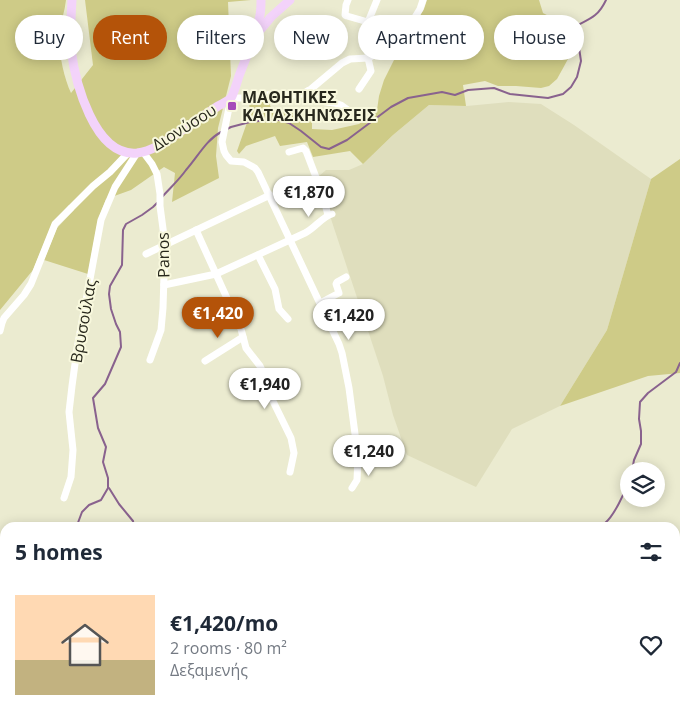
<!DOCTYPE html>
<html lang="en">
<head>
<meta charset="utf-8">
<style>
  body { margin:0; font-family:"Open Sans",sans-serif; background:#f6f6f7; color:#1f2937; height:100vh; display:flex; flex-direction:column; font-size:19px; white-space:nowrap }
  * { box-sizing:border-box; margin:0 }
  p { font-size:16px; color:#747a83 }
  .icon { flex:none; width:28px; height:28px; fill:none; stroke:currentColor; stroke-width:2; stroke-linecap:round; stroke-linejoin:round }
  .map { position:relative; flex:1; overflow:hidden }
  .details { position:absolute; left:0px; top:522px; width:680px; height:196px; display:flex; flex-direction:column; background:#fff; border-radius:15px 15px 0 0; box-shadow:0 2px 12px #0003 }
  .details>* { flex:none }
  .guide { position:absolute; left:15px; top:15px; width:650px; height:45px; display:flex; gap:10px }
  .buttons { position:absolute; left:620px; top:462px; display:grid; gap:10px }
  .buttons a { display:grid; place-items:center; width:45px; height:45px; border-radius:50%; background:#fff; box-shadow:0 2px 12px #0003; font-size:25px }
  .price { position:absolute; translate:-50% -42px; padding:0 11px; border-radius:18px; background:#fff; color:#222; font-size:16px; line-height:32px; filter:drop-shadow(0 1px 2px #0008) }
  .price::after { content:''; position:absolute; left:50%; top:30px; width:15px; height:11px; margin-left:-8px; background:inherit; clip-path:polygon(0 0,100% 0,50% 100%) }
  .price.active { background:#b45309; color:#fff }
  ul { padding:0; list-style:none }
  li { display:flex; align-items:center; gap:15px; height:125px; padding:0 15px }
  li+li { border-top:1px solid #e0e1e3 }
  li span { display:grid; place-items:center; flex:none; width:140px; height:100px; border-radius:0px; color:#555 }
  li>.icon { margin-inline-start:auto }
  span .icon { width:60px; height:60px; fill:#fffc; stroke-width:1 }
  li b { font-size:21px }
  h2 { display:flex; justify-content:space-between; align-items:center; height:60px; padding:0 15px; font-size:21px }
  .chip { padding:0 18px; border-radius:22px; background:#fff; box-shadow:0 2px 12px #0003; font-size:18px; line-height:45px }
  .chip.active { background:#b45309; color:#fff }
  .map>svg:first-child { display:block }
</style>
</head>
<body>
<div class="map">
<svg width="680" height="718" viewBox="0 0 680 718">
  <rect width="100%" height="100%" fill="#ebebd0"/>
  <polygon fill="#dfdebd" points="509,102 541,104 574,125 651,179 607,330 560,406 512,429 476,487 407,455 393,415 383,376 332,222 318,177 326,170 349,170 363,164 393,135 429,105 467,106"/>
  <g fill="#cecb87">
    <path d="M0 0H66C65 10 61 21 60 31 58 51 63 75 71 93L93 65 85 0H251L228 2 231 76 218 128 216 156 219 178 172 202 175 173 164 167 131 190 106 199 98 220 88 274 44 260 57 228 74 210 69 205 52 224 33 270 0 310Z"/>
    <path d="M427 0H539L543 13 558 21H567L569 46 568 59 562 70 557 79 549 86 541 88 516 86H498L485 81 463 85 466 106 429 105 393 135 363 164 350 151 313 157 307 142 280 146 275 136 246 146 239 154 237 151 250 114 249 100 268 98 272 112C288 111 299 111 312 122V129L332 130 359 124 377 110 379 96 384 80 401 46 424 9Z"/>
    <polygon points="680,159 680,373 648,376 560,406 607,330 651,179"/>
  </g>
  <g fill="none" stroke-linecap="round" stroke-linejoin="round">
    <g stroke="#89628e" stroke-width="2">
      <path d="M227 129 231 127 250 122 268 120H279L289 123 301 131 321 147 329 149 347 140 391 107 408 98 442 92 455 95 468 90 494 88 510 94 548 98 563 94 571 87 577 77 581 61 578 41V25C592 18 599 15 606 0"/>
      <path d="M162 197C170 188 179 180 186 170 197 158 206 140 221 132"/>
      <polyline points="632,471 634,460 641,444 641,431 639,419 640,402 648,393 676,372 680,363"/>
      <polyline points="109,488 119,504 133,521 134,528"/>
      <polyline points="76,528 82,512 89,505 101,500 108,488 108,478 103,462 106,447 98,428 93,398 105,384 121,347 120,332 116,324 111,309 109,294 110,286 122,265 123,230 126,224 142,215 153,207 157,203"/>
      <path d="M594 528C597 526 602 525 605 523 614 516 625 492 629 481"/>
      <polyline points="0,615 5,614"/>
      <polyline points="190,714 191,718"/>
      <polyline points="569,718 571,714"/>
    </g>
    <g stroke="#fff" stroke-width="7">
      <polyline points="348,0 346,5 345,15 347,16 368,22"/>
      <polyline points="359,89 371,71 368,58 370,33 368,22 377,0"/>
      <polyline points="308,91 315,98 320,101 334,103 341,105 348,110"/>
      <polyline points="143,152 152,164 157,174 160,194 160,206 165,244 163,308 161,330 150,360"/>
      <polyline points="289,152 303,148 306,151 322,193 328,215"/>
      <polyline points="196,230 241,329 246,348 260,366 265,377 269,393 291,438 294,453 290,472"/>
      <polyline points="146,254 270,195"/>
      <polyline points="258,255 275,289 279,309 288,319"/>
      <path d="M164 285 216 274 305 233C315 228 322 217 332 214"/>
      <polyline points="320,303 339,293 336,284 337,282 346,277"/>
      <polyline points="0,331 2,323 4,318 24,295 31,284 55,224 93,186 110,172 128,153"/>
      <polyline points="205,361 243,337"/>
      <polyline points="352,488 357,480 358,457 349,388 342,353 339,344 258,172 255,168 244,162 231,161 226,155 224,151 222,142 231,98 245,98 275,94 299,95 304,93 311,89 342,63 350,59 368,58 399,43 420,9 423,0"/>
      <polyline points="64,498 71,477 73,450 69,412 72,386 77,349 101,220 115,187 137,153"/>
    </g>
    <g stroke="#f3d3fa" stroke-width="9">
      <path d="M72 0C71 16 70 33 71 49 75 81 94 157 137 153 154 151 169 139 184 129 195 121 207 114 218 106 222 104 228 101 231 98 234 93 237 82 239 76 246 57 256 36 260 15 261 10 261 5 261 0"/>
      <polyline points="256,35 271,17 290,0"/>
    </g>
  </g>
  <rect fill="#a54db9" stroke="#f8f8dd" stroke-width="2" x="227" y="101" width="10" height="10" rx="2.5"/>
  <g text-anchor="middle" dominant-baseline="central" stroke-width="4" stroke-linejoin="round" paint-order="stroke">
    <g font-size="16" font-weight="bold" fill="#28281d" stroke="#f8f8dd" text-anchor="start">
      <text x="242" y="97">ΜΑΘΗΤΙΚΕΣ<tspan x="242" dy="18">ΚΑΤΑΣΚΗΝΏΣΕΙΣ</tspan></text>
    </g>
    <g font-size="16" fill="#28281d" stroke="#f8f8dd">
      <text transform="translate(184 127) rotate(-32)">Διονύσου</text>
      <text transform="translate(163 255) rotate(-91)">Panos</text>
      <text transform="translate(83 321) rotate(-80)">Βρυσούλας</text>
    </g>
  </g>
</svg>
<div class="buttons">
<a><svg class="icon" aria-label="layers" viewBox="0 0 24 24"><path d="M12 4l9 5-9 5-9-5zM3 14l9 5 9-5"/></svg></a>
</div>
<b class="price" style="left:309px;top:218px">€1,870</b>
<b class="price active" style="left:218px;top:339px">€1,420</b>
<b class="price" style="left:349px;top:341px">€1,420</b>
<b class="price" style="left:265px;top:410px">€1,940</b>
<b class="price" style="left:369px;top:477px">€1,240</b>
<div class="guide">
<a class="chip">Buy</a>
<a class="chip active">Rent</a>
<a class="chip">Filters</a>
<a class="chip">New</a>
<a class="chip">Apartment</a>
<a class="chip">House</a>
</div>
<section class="details">
<h2>5 homes<svg class="icon" aria-label="filters" viewBox="0 0 24 24"><path d="M4 7h16M4 17h16"/><circle cx="9" cy="7" r="2"/><circle cx="15" cy="17" r="2"/></svg></h2>
<ul>
<li><span style="background:linear-gradient(#ffd9b3 65%,#c2b280 0)"><svg class="icon" aria-label="home" viewBox="0 0 24 24"><path d="M3 11l9-7 9 7M6 9v11h12V9"/></svg></span><div><b>€1,420/mo</b><p>2 rooms · 80 m²</p><p>Δεξαμενής</p></div><svg class="icon" aria-label="heart" viewBox="0 0 24 24"><path d="M12 20l-8-8c-3-5 5-10 8-4 3-6 11-1 8 4z"/></svg></li>
</ul>
</section>
</div>
</body>
</html>
